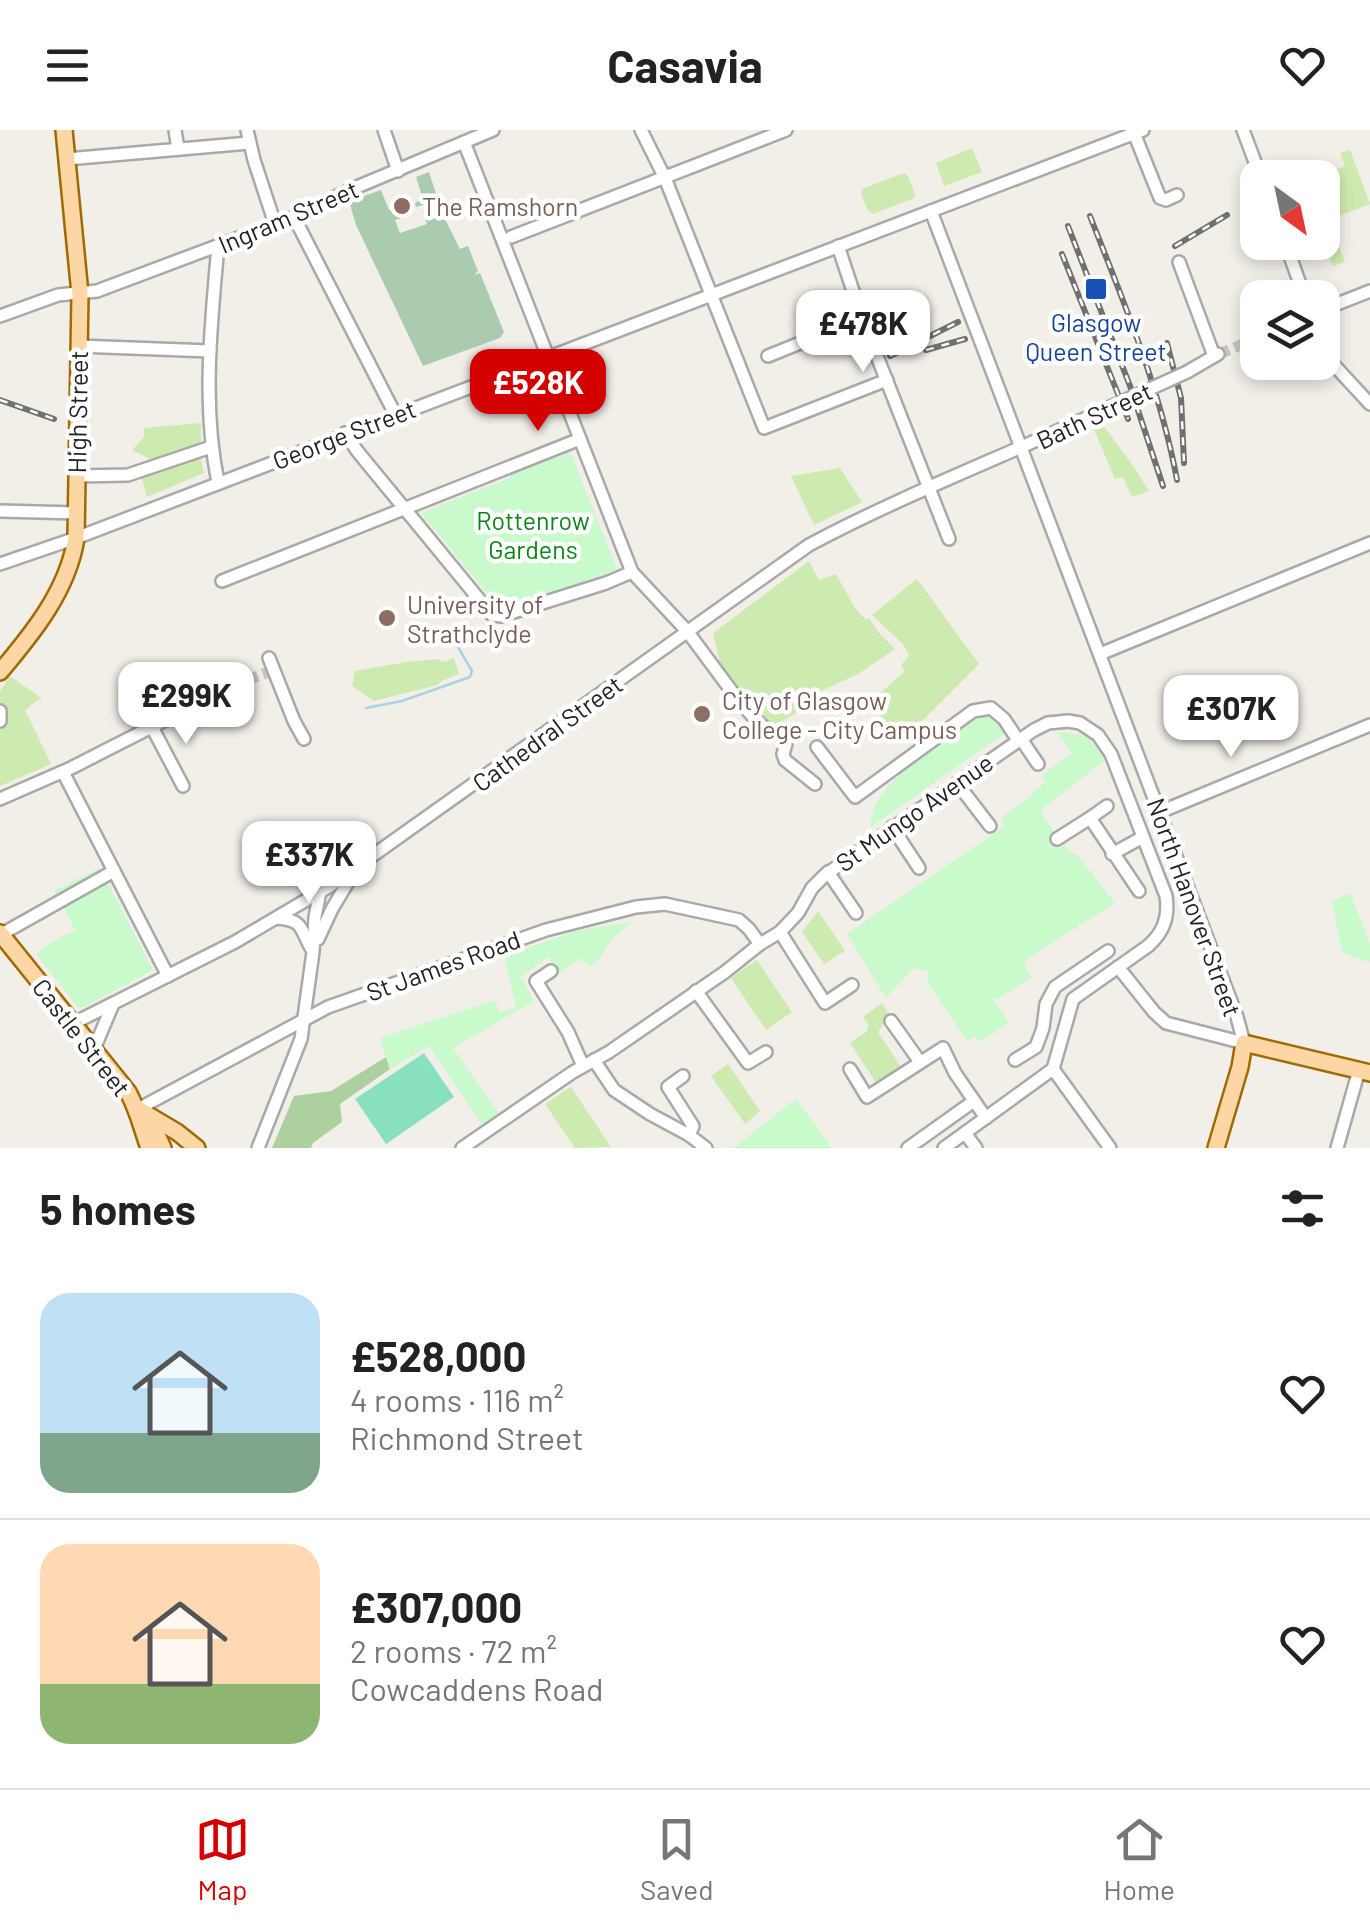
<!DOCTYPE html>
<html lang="en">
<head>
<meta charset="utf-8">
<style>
  body { margin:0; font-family:Barlow,sans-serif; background:#f6f6f6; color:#222; height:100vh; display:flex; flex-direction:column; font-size:38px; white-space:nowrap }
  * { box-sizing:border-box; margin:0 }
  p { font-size:32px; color:#767676 }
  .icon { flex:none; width:55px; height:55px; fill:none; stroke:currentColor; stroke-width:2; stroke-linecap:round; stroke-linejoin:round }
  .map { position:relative; height:1018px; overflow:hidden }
  .details { display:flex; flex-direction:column; background:#fff; flex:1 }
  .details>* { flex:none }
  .needle { width:65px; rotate:147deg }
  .fabs { position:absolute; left:1240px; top:30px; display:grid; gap:20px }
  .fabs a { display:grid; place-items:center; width:100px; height:100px; border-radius:20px; background:#fff; box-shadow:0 5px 15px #0003; font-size:50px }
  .price { position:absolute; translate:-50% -85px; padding:0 22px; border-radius:20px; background:#fff; color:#222; font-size:32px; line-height:65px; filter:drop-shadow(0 2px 5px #0008) }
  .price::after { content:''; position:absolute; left:50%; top:60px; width:30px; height:22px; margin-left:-15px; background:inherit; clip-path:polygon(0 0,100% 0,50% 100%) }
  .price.current { background:#d40000; color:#fff }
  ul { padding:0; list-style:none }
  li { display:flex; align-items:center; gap:30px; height:250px; padding:0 40px }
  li+li { border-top:2px solid #e0e0e0 }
  li span { display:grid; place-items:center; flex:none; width:280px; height:200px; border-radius:30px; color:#555 }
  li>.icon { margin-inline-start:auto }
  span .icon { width:120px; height:120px; fill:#fffc; stroke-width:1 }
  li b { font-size:42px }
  h2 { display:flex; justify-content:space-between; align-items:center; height:120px; padding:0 40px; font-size:42px }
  header { display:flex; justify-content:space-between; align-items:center; height:130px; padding:0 40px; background:#fff; font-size:45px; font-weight:700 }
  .dock { display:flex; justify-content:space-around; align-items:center; height:140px; border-top:2px solid #e0e0e0; background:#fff; font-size:28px; color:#767676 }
  .dock a { display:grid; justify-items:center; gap:5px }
  .dock .current { color:#d40000 }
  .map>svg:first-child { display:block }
</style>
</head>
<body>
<header><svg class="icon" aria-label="menu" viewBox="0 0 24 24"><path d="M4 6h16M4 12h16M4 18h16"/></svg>Casavia<svg class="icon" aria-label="heart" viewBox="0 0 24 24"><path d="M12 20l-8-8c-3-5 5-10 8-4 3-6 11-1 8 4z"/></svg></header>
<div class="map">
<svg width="1370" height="1018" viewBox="0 0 1370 1018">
  <rect width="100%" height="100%" fill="#f2efe9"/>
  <g fill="#cdebb0">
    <polygon points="972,18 982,42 944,56 936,33"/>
    <polygon points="1350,20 1370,74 1329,90 1345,132 1333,136 1323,111 1322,48 1299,47 1296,40 1311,34 1317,47 1345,36 1340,23"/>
    <polygon points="904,43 908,46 915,64 914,68 873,84 869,82 861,64 862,59"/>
    <polygon points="201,293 201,314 152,330 132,320 144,307 144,298"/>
    <polygon points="1103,295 1131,333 1149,361 1132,367 1123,347 1115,349 1094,299"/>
    <polygon points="200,324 204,343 147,367 141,345"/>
    <polygon points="840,338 862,372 814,395 791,346"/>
    <path d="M809 431 819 450 836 444 855 478 866 490 869 488 878 502 895 519 858 544 795 573 799 581 782 592 780 598C757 594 729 556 721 534 717 524 716 513 713 503Z"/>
    <polygon points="917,449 979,534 904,609 868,574 905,541 901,535 909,526 904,515 872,485"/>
    <polygon points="454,528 459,544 442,551 437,555 374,571 352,556 355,541 406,532 439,529 442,532"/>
    <polygon points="10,546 41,568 25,580 51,634 0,656 0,561"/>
    <polygon points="818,781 845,821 824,834 802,802"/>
    <polygon points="757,830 792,882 766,900 731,848"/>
    <polygon points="882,873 890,886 878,902 901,937 877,954 850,913 867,901 868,894 863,887"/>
    <polygon points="728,934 760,981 745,994 711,946"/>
    <polygon points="571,957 611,1017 575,1018 545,974"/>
  </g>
  <polygon fill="#add19e" points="386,927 390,939 340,974 342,992 313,1013 311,1018 272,1018 294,966 331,961"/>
  <polygon fill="#aacbaf" points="429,42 443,85 460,119 468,116 478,141 474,145 480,143 504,202 500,208 423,236 356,95 349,71 381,60 389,80 398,78 401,88 395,90 400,103 427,94 423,81 431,78 429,73 416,77 415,73 423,69 416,47"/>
  <g fill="#c8facc">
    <polygon points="570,322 617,439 569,457 499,478 421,383 510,348 510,344"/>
    <path d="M983 587H992L1008 601 871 697C869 653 943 613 976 589Z"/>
    <path d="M1057 602C1085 603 1090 606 1105 630L1040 681 1068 721 1077 725 1115 773 1025 830V836L1032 847 999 868H993L1009 893 979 912 975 906 967 911 927 851 928 842 913 838 886 868 847 804 1005 696 1001 688 1033 665 1031 663 1045 653 1041 646 1072 623Z"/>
    <polygon points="100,738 153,840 82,878 78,877 36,824 49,814 75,800 55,760"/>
    <polygon points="1350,763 1370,814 1370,832 1342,822 1332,771"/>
    <polygon points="633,791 612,809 598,831 590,837 581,828 559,843 548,827 521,846 534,871 453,918 499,984 482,994 429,916 390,939 380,908 495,870 500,883 516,877 504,826 573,802"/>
    <polygon points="796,969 832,1018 733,1018"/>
  </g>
  <polygon fill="#88e0be" points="424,923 454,967 386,1014 355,969"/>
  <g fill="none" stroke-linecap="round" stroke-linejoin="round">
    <polyline stroke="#aad3df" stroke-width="2.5" points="366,578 402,571 470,547 472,541 458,517 448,512 442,514"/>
    <g stroke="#c8c6c1" stroke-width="11" stroke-dasharray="11 5.5" stroke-linecap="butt">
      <polyline points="1219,224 1258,208"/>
      <polyline points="232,556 274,540"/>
    </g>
    <defs>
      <g id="minor">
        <polyline points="175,0 178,19"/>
        <polyline points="247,0 254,30 275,94"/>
        <polyline points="384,0 398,41"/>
        <polyline points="641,0 665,48 764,298 887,250"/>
        <polyline points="1243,0 1261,48"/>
        <polyline points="1134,3 1160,68 1166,70 1177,65"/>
        <polyline points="464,12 632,442 687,501 736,567 755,589 766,599 781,604 785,608 786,614 783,624 785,630 815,654"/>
        <polyline points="67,29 249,13"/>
        <polyline points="931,81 969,181"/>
        <polyline points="294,87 395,284"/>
        <polyline points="511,107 786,0"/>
        <polyline points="1285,112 1305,168"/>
        <path d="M218 116C211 194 202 275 218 352"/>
        <polyline points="838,116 862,188 949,409"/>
        <polyline points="1179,132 1214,226"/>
        <polyline points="1322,180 1370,161"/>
        <polyline points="0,186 58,165 97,161 294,87 352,59 493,0"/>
        <polyline points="979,207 1237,887 1244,913 1166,893 1154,882 1118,837"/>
        <polyline points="1322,211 1334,235 1370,274"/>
        <polyline points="78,216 210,221"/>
        <polyline points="768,226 862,188"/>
        <polyline points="1187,242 1218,224"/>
        <polyline points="345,303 358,322 492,485 501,486 606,453 632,442"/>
        <polyline points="77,346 128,345 211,317"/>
        <polyline points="0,381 77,383"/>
        <polyline points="0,434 76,408 1143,0"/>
        <polyline points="222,451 580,309"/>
        <polyline points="1100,524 1370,413"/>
        <polyline points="269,528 294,591 304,609"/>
        <polyline points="0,581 0,591"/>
        <polyline points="152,597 183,656"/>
        <polyline points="1021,609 1038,634"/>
        <polyline points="817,617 855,667 973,581 991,578 1004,589 1018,610"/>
        <polyline points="63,642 168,846"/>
        <polyline points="957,653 990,696"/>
        <polyline points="0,669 71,638 232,556"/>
        <polyline points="1107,676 1090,688 1139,761"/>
        <polyline points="1160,682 1370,595"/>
        <polyline points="892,697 919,738"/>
        <polyline points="1057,709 1090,688"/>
        <polyline points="1112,724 1143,707"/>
        <polyline points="828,742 856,783"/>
        <path d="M277 788C303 790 300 798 311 818"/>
        <polyline points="780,802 825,873 852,855"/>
        <polyline points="0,805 114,741"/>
        <polyline points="318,809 332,779 354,742"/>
        <polyline points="551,841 536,851 568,902 583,936"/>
        <polyline points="696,861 748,933 766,922"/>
        <polyline points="891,891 920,932"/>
        <path d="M74 893 235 812 330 756 809 415C901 366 1000 328 1095 284"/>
        <polyline points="94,919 113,874"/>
        <polyline points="594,930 614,960 650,984 689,1005 706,1018"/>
        <polyline points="1015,930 1036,917 1043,898 1046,874 1055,857 1108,821"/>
        <polyline points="850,939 867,967 943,918 955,943 986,988"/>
        <polyline points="1053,939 1110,1018"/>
        <polyline points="683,946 668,957 693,996 689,1005"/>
        <polyline points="138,979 328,877 546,800 636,777 665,774 739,790 749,799 760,814"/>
        <polyline points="965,1003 976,1018"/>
        <polyline points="258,1018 301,909 313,822 315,787 320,762"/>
        <path d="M462 1018 573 942 609 922 725 842 760 814 780 802 798 783 812 758 825 745 1034 600 1048 593 1068 591 1080 593 1098 605 1111 624 1166 766C1169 787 1164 802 1148 816L1073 869 1053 939 944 1018"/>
        <polyline points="908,1018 974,971"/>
        <polyline points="1337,1018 1359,940"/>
      </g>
      <g id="major">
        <path d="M0 542C33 503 68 460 76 408L80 164 64 0"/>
        <path d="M0 803 128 962C138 980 142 999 149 1018"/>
        <polyline points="138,979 177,1002 197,1018"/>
        <polyline points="149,987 163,1018"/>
        <polyline points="1216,1018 1240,937 1244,913 1370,943"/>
      </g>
    </defs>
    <use href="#minor" stroke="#a9a9a9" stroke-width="16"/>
    <use href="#major" stroke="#a06b00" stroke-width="20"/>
    <use href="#minor" stroke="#fff" stroke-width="11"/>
    <use href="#major" stroke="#fcd6a4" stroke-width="15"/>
    <defs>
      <g id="rail">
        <path d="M1090 86C1124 173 1160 258 1177 350"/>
        <polyline points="1068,96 1130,256 1163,356"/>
        <polyline points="1175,116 1227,85"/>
        <polyline points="1062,124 1128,289"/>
        <polyline points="1167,213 1181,268 1184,333"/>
        <polyline points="926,220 965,209"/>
        <polyline points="890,226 958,192"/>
        <polyline points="0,270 54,289"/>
      </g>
    </defs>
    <use href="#rail" stroke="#707070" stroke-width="6"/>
    <use href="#rail" stroke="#fff" stroke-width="2.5" stroke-dasharray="8" stroke-linecap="butt"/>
    <defs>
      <g id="minor-bridge">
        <polyline points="969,181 979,207"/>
        <polyline points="1095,284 1187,242"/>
      </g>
    </defs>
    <use href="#minor-bridge" stroke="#a9a9a9" stroke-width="16" stroke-linecap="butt"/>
    <use href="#minor-bridge" stroke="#fff" stroke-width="11"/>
  </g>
  <g fill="#8d6e63" stroke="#fff" stroke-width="4">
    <circle cx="402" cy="76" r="10"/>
    <circle cx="387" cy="488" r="10"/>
    <circle cx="702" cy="584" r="10"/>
  </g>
  <rect fill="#1a4fb4" stroke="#fff" stroke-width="4" x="1084" y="147" width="24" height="24" rx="5"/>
  <g text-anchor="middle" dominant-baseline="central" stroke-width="9" stroke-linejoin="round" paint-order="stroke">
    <g font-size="25" fill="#785e54" stroke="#fff" text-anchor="start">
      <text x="422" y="76">The Ramshorn</text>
      <text x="407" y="474">University of<tspan x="407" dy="29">Strathclyde</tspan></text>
      <text x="722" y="570">City of Glasgow<tspan x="722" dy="29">College - City Campus</tspan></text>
    </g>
    <g font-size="25" fill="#222" stroke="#fff">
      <text transform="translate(288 86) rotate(-23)">Ingram Street</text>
      <text transform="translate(77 282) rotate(-89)">High Street</text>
      <text transform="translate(1094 285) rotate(-25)">Bath Street</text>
      <text transform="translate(344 304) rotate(-21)">George Street</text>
      <text transform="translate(547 603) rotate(-36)">Cathedral Street</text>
      <text transform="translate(914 682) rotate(-35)">St Mungo Avenue</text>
      <text transform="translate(1195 777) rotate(70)">North Hanover Street</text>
      <text transform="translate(443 835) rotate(-20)">St James Road</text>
      <text transform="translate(82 907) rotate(52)">Castle Street</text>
    </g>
    <g font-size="25" fill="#164399" stroke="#fff">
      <text x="1096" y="192">Glasgow<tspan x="1096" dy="29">Queen Street</tspan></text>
    </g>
    <g font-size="25" fill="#0c8416" stroke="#fff">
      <text x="533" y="390">Rottenrow<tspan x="533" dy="29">Gardens</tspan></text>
    </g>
  </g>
</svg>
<div class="fabs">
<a><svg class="needle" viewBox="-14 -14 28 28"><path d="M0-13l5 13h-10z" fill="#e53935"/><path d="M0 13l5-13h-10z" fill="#767676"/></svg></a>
<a><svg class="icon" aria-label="layers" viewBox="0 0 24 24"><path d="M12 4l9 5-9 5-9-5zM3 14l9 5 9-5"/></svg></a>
</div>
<b class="price" style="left:863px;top:245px">£478K</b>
<b class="price current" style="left:538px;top:304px">£528K</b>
<b class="price" style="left:186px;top:617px">£299K</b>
<b class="price" style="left:1231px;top:630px">£307K</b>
<b class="price" style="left:309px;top:776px">£337K</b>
</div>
<section class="details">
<h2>5 homes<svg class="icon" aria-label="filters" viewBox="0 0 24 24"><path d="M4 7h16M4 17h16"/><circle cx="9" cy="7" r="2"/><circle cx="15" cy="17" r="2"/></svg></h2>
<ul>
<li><span style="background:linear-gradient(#bfe0f5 70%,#7fa58c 0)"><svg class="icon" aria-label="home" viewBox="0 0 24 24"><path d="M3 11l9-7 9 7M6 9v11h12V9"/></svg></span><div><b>£528,000</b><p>4 rooms · 116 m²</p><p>Richmond Street</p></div><svg class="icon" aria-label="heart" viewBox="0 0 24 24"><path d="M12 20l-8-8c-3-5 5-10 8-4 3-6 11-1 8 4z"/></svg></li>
<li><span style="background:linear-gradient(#ffd9b3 70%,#8fb573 0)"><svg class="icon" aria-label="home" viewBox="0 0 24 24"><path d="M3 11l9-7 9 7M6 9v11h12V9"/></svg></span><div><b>£307,000</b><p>2 rooms · 72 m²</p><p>Cowcaddens Road</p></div><svg class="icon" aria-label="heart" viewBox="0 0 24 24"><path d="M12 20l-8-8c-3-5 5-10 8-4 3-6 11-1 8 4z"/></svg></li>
</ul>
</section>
<nav class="dock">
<a class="current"><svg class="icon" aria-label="map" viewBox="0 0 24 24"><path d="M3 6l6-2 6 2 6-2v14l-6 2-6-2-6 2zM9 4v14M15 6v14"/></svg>Map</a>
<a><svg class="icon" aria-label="saved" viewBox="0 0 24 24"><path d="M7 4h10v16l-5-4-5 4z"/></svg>Saved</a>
<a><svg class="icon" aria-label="home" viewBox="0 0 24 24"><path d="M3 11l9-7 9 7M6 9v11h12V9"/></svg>Home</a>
</nav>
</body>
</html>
